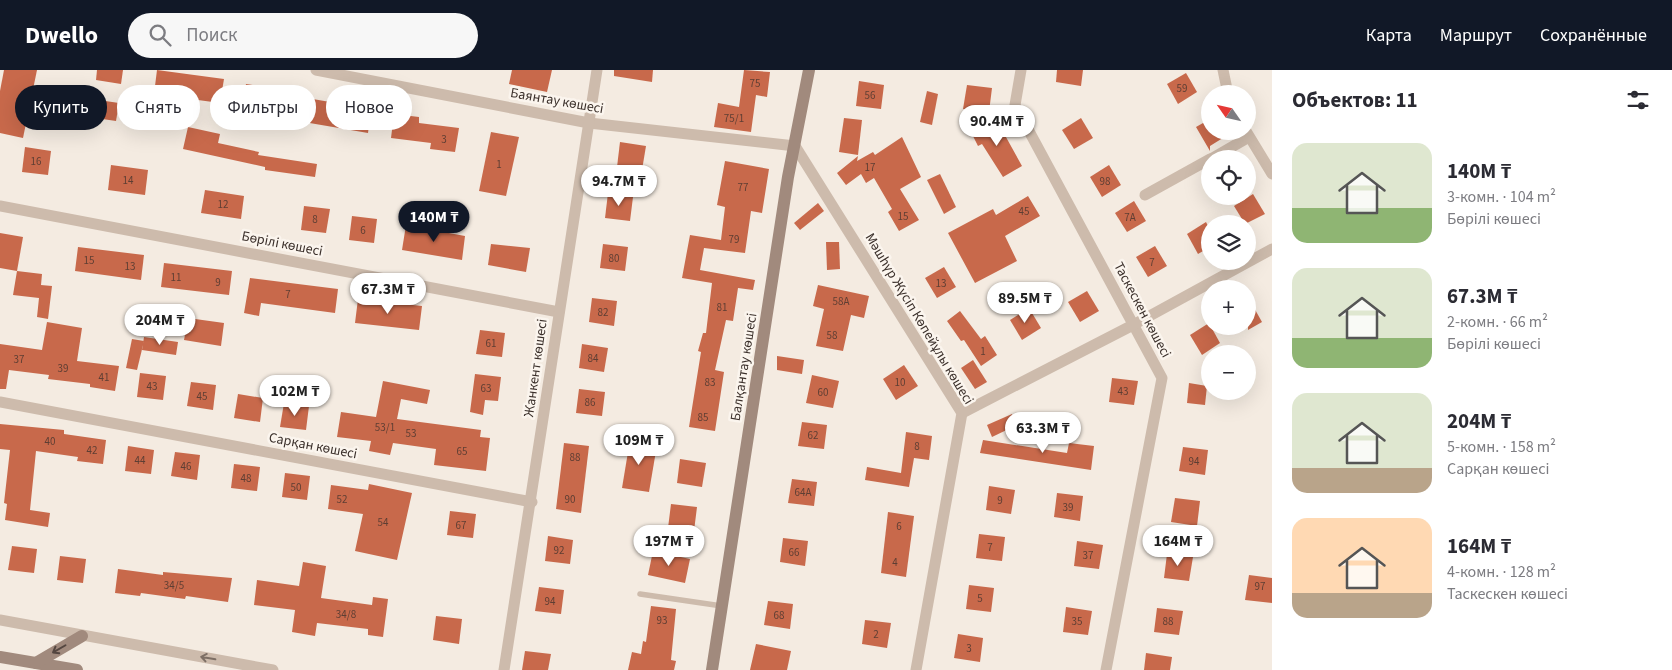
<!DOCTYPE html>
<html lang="ru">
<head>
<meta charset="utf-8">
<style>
  body { margin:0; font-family:"Source Sans 3",sans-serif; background:#f7f7f7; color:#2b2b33; height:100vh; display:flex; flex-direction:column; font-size:19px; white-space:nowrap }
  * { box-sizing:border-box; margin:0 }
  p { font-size:16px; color:#7c7c81 }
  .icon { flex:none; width:28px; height:28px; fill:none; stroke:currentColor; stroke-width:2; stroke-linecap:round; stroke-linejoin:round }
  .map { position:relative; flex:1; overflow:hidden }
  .sheet { display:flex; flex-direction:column; background:#fff; width:400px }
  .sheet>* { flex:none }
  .top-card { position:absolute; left:15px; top:15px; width:475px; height:45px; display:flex; gap:10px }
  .needle { width:32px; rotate:304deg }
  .fabs { position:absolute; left:1201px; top:15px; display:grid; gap:10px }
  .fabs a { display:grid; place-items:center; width:55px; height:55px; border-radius:50%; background:#fff; box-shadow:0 5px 20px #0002; font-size:25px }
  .price { position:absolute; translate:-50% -42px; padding:0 11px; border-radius:18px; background:#fff; color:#222; font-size:16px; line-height:32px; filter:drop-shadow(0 1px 2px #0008) }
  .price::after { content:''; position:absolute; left:50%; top:30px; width:15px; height:11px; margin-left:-8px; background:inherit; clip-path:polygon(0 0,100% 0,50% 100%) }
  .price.active { background:#111827; color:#fff }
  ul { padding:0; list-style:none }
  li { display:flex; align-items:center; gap:15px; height:125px; padding:0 20px }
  li span { display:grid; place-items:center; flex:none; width:140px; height:100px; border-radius:15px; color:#555 }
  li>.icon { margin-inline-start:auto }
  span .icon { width:60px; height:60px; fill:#fffc; stroke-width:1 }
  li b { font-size:21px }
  h2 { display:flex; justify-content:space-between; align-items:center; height:60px; padding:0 20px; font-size:21px }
  .pill { padding:0 18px; border-radius:22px; background:#fff; box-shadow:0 5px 20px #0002; font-size:18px; line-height:45px }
  .pill.active { background:#111827; color:#fff }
  header { display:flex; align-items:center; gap:30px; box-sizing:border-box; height:70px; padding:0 25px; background:#111827; color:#fff }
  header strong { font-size:24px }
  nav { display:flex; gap:28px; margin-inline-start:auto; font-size:18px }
  .search { width:350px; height:45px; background:#f7f7f7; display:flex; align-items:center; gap:12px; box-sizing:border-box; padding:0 18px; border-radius:28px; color:#7c7c81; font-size:19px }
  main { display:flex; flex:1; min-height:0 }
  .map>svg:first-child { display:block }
</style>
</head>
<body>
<header>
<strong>Dwello</strong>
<div class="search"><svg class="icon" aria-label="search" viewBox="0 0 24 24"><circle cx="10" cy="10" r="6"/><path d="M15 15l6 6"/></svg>Поиск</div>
<nav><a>Карта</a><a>Маршрут</a><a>Сохранённые</a></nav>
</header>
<main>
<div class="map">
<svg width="1272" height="600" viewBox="0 0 1272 600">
  <rect width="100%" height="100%" fill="#f4ebe1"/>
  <g fill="#c8694b">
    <polygon points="4,0 37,0 23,68 0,63 0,21"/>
    <polygon points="97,0 123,0 121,14 96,10"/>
    <polygon points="157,0 224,9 220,33 154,24"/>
    <polygon points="512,0 552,0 547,22 509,14"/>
    <polygon points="614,0 653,0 652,12 614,6"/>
    <polygon points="744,0 770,2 767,27 756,25 751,62 714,57 718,33 739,37"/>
    <polygon points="1057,0 1083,0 1081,16 1056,12"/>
    <polygon points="1186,3 1197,22 1178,34 1167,14"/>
    <polygon points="859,11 884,15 881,39 856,36"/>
    <polygon points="246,14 271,18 268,42 242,39"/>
    <polygon points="967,15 992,18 989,42 963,39"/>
    <polygon points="927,21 938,24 932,55 920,52"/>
    <polygon points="301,27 371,39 368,63 298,51"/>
    <polygon points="85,28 119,33 116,51 82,46"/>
    <polygon points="394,44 419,47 419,53 459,58 455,82 430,79 431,73 391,68"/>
    <polygon points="844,48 862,50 858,85 839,82"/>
    <polygon points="1081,48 1093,68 1074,79 1062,60"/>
    <polygon points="996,49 1022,96 1003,107 982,74 978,76 971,62"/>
    <polygon points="1210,49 1210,61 1234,61 1210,76 1210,81 1196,57"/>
    <polygon points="188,57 220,64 218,73 259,82 258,85 317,94 315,107 265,100 265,97 183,79"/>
    <polygon points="491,62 519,67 506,126 479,121"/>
    <polygon points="902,67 921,107 900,119 919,150 899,161 888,142 892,139 874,108 866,113 861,104 846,115 837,103 858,86 857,91 873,82 875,85"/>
    <polygon points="620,72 646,76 642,100 617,97"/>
    <polygon points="25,77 51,81 48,105 22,102"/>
    <polygon points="725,91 769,99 762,143 751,141 745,183 704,178 700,200 755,210 753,220 738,218 733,251 726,250 715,300 724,302 715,361 689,357 701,282 698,281 703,263 706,263 712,213 682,208 690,165 721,170 725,137 717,135"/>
    <polygon points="111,95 148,100 145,125 108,120"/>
    <polygon points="1109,95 1121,115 1102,127 1090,107"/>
    <polygon points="940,104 956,137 944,144 927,110"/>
    <polygon points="205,120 244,126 241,149 201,143"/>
    <polygon points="608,123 633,127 630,151 605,148"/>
    <polygon points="1253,124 1265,144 1245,154 1234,136"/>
    <polygon points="1028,126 1040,146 1005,166 1017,191 975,213 948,163 993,139 996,145"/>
    <polygon points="1134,131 1146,151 1127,162 1115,143"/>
    <polygon points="818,133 824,141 800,160 794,153"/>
    <polygon points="304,136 330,139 326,163 301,160"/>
    <polygon points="352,146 377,149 374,173 349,170"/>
    <polygon points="1206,152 1210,160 1210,177 1198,184 1187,164"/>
    <polygon points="406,155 465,166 462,190 402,180"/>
    <polygon points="0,163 23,167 17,201 0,198"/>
    <polygon points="826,172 839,172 840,199 827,200"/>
    <polygon points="491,174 530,178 526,202 488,195"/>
    <polygon points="603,174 628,177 625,201 600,198"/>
    <polygon points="1155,176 1167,196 1148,207 1136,187"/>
    <polygon points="78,177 144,185 141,210 75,201"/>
    <polygon points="164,193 232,201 229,225 161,217"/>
    <polygon points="944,197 956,217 937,228 925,208"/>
    <polygon points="17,201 42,204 41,215 52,216 48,249 37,247 39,228 13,225"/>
    <polygon points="250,208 338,219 335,243 261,233 259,246 244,243"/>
    <polygon points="818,215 869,226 864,248 851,245 843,281 816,276 824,239 813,236"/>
    <polygon points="1087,221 1099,241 1080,252 1068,232"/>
    <polygon points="1248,227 1262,252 1248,260"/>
    <polygon points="592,228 617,231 614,256 589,252"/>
    <polygon points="358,229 422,236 419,260 355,253"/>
    <polygon points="1029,238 1041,258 1022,270 1010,250"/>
    <polygon points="960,241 981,269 985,266 997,285 981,296 964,270 961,271 947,251"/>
    <polygon points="188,248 224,253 221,276 184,270"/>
    <polygon points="47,252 82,258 77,291 119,296 115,321 90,317 90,314 48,309 49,305 9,300 6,319 0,319 0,274 42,280"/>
    <polygon points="1209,253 1220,273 1202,285 1190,265"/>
    <polygon points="480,260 505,263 502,287 476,284"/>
    <polygon points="144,267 178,272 176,285 142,280"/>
    <polygon points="132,269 144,271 137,300 126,298"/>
    <polygon points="582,274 608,278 604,302 579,298"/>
    <polygon points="777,286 804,290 802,304 777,300"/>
    <polygon points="973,290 987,312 975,319 961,298"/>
    <polygon points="904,295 918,316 896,330 883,309"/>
    <polygon points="140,303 166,306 163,330 137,327"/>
    <polygon points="475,304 501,307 498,331 485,330 483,345 470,342"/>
    <polygon points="812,305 839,311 833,338 806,333"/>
    <polygon points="1112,308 1138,311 1134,335 1109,332"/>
    <polygon points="383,311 430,320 427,334 401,329 397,349 481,360 480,367 490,368 486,401 434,395 436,379 393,373 390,385 369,381 371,371 337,367 341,342 376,347"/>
    <polygon points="191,312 216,315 213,340 187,336"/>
    <polygon points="1189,313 1207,316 1205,335 1187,333"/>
    <polygon points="579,319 605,322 602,346 576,343"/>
    <polygon points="238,324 263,328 260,352 234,348"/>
    <polygon points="284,333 309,336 306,360 280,357"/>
    <polygon points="1012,344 1017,355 992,367 987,355"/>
    <polygon points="802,352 827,355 824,379 798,376"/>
    <polygon points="0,354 64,360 64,364 106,370 103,394 77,391 78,387 36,381 30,440 50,443 48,457 5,450 7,434 4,433 10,380 0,379"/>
    <polygon points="906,362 932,366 929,390 914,388 909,417 865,410 867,397 901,403"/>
    <polygon points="630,370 657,375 649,422 622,418"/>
    <polygon points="983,370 1067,383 1069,373 1094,376 1091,400 980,383"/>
    <polygon points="564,373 589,376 581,443 556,439"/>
    <polygon points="128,376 154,380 151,404 125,401"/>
    <polygon points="1183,377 1208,380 1205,405 1179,401"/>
    <polygon points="175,382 200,385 197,410 171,406"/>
    <polygon points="680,389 706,393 702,417 677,413"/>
    <polygon points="234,394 260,397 257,421 231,418"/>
    <polygon points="285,403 310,406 307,430 282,427"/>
    <polygon points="792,409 817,412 814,436 788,433"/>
    <polygon points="369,414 412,423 397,490 355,481 363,444 328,439 331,415 368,420"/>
    <polygon points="989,416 1015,420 1011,444 986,440"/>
    <polygon points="1057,423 1083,426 1080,451 1054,447"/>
    <polygon points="1175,428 1200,431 1197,456 1171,452"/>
    <polygon points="671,434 697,437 694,461 668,458"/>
    <polygon points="450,441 476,444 473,468 447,465"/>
    <polygon points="888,442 914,446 906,507 881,503"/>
    <polygon points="979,464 1005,467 1002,491 976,488"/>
    <polygon points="548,466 573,470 570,494 545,491"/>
    <polygon points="783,468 808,471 805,496 780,492"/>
    <polygon points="1077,471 1103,475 1099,499 1074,496"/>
    <polygon points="12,476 37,479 34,503 8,500"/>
    <polygon points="653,481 690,489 685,513 648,505"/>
    <polygon points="1167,484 1193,487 1189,511 1164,508"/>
    <polygon points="60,486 86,489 83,513 57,510"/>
    <polygon points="303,492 326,496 321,528 372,535 373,527 388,529 383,567 368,565 368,559 317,553 315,566 292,562 295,540 254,535 257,510 299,516"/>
    <polygon points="118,499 163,505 163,502 232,508 228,532 186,526 185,529 141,523 140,526 115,523"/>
    <polygon points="1249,505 1272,508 1272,533 1245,530"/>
    <polygon points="969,515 994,518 991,542 966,539"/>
    <polygon points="539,517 564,520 561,544 535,541"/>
    <polygon points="768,531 793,534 790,559 764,555"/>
    <polygon points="651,536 676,539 671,590 676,591 674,600 628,600 632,582 641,584 643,571 646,572"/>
    <polygon points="1066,537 1092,541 1088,565 1063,562"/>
    <polygon points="1157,538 1183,541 1179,565 1154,562"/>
    <polygon points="436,546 462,549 459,574 433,570"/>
    <polygon points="865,550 891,553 887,578 862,574"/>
    <polygon points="958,564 983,568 980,592 954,588"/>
    <polygon points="756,574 791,581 787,600 750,600"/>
    <polygon points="525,581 551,584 548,600 522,600"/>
    <polygon points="1146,583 1172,587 1170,600 1144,600"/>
  </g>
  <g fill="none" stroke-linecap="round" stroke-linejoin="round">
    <polyline stroke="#cdbbac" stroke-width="5.5" points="640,524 722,536"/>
    <g stroke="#cdbbac" stroke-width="11">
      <polyline points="316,0 589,53 795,76 962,343 916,600"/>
      <polyline points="1021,0 1015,35 1162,308 1106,600"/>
      <polyline points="1223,0 1228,24"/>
      <polyline points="1246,61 1272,104"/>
      <polyline points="1211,89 1249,67"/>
      <polyline points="1145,125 1210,89"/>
      <polyline points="0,136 559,242"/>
      <polyline points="0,332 532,432"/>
      <polyline points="962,343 1133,255 1272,179"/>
      <polyline points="0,550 273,600"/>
      <polyline points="504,600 597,0"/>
    </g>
    <g stroke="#a18a7d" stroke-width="12">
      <polyline points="0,587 77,600"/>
      <polyline points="36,593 82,566"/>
      <polyline points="712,600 788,107 809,0"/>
    </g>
  </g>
  <defs><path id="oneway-shaft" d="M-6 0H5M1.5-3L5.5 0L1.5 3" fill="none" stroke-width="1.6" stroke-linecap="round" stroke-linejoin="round" transform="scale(1.25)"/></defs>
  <use stroke="#544640" href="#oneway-shaft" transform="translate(59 579) rotate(150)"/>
  <use stroke="#7d6f65" href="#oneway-shaft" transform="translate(208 588) rotate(-170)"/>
  <g text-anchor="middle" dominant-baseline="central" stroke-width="5" stroke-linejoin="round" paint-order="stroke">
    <g font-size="11" fill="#5e3e33">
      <text x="755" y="13">75</text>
      <text x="1182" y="18">59</text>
      <text x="870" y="25">56</text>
      <text x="734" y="48">75/1</text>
      <text x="444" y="69">3</text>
      <text x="36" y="91">16</text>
      <text x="499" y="94">1</text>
      <text x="870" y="97">17</text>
      <text x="128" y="110">14</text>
      <text x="1105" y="111">98</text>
      <text x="743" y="117">77</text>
      <text x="223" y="134">12</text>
      <text x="1024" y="141">45</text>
      <text x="903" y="146">15</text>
      <text x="1130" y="147">7А</text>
      <text x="315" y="149">8</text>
      <text x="363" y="160">6</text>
      <text x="734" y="169">79</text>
      <text x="614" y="188">80</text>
      <text x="89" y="190">15</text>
      <text x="1152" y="192">7</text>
      <text x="130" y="196">13</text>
      <text x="176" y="207">11</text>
      <text x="218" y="212">9</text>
      <text x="941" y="213">13</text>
      <text x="288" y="224">7</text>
      <text x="841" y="231">58А</text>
      <text x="722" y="237">81</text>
      <text x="603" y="242">82</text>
      <text x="832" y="265">58</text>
      <text x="491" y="273">61</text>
      <text x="983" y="281">1</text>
      <text x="593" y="288">84</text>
      <text x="19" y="289">37</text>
      <text x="63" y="298">39</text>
      <text x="104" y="307">41</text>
      <text x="710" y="312">83</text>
      <text x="900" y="312">10</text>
      <text x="152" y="316">43</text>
      <text x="486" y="318">63</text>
      <text x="1123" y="321">43</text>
      <text x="823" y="322">60</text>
      <text x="202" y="326">45</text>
      <text x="590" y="332">86</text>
      <text x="703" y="347">85</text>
      <text x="385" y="357">53/1</text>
      <text x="411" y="363">53</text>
      <text x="813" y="365">62</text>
      <text x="50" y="371">40</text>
      <text x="917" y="376">8</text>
      <text x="92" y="380">42</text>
      <text x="462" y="381">65</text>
      <text x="575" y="387">88</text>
      <text x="140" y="390">44</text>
      <text x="1194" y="391">94</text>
      <text x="186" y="396">46</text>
      <text x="246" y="408">48</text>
      <text x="296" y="417">50</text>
      <text x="803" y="422">64А</text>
      <text x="342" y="429">52</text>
      <text x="570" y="429">90</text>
      <text x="1000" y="430">9</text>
      <text x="1068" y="437">39</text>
      <text x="383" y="452">54</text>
      <text x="461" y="455">67</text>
      <text x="899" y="456">6</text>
      <text x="990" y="477">7</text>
      <text x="559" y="480">92</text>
      <text x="794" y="482">66</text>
      <text x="1088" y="485">37</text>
      <text x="895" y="492">4</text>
      <text x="174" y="515">34/5</text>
      <text x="1260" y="516">97</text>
      <text x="980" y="528">5</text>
      <text x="550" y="531">94</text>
      <text x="346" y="544">34/8</text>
      <text x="779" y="545">68</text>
      <text x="662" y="550">93</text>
      <text x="1077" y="551">35</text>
      <text x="1168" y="551">88</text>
      <text x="876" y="564">2</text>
      <text x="969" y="578">3</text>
    </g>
    <g font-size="14" fill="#3b302b" stroke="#fbf5ee">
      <text transform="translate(557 31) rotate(10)">Баянтау көшесі</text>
      <text transform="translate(282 174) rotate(11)">Бөрілі көшесі</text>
      <text transform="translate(1142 240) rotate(62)">Таскескен көшесі</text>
      <text transform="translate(919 249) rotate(59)">Мәшһүр Жүсіп Көпейұлы көшесі</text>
      <text transform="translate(744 297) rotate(-81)">Балқантау көшесі</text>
      <text transform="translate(536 298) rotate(-82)">Жанкент көшесі</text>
      <text transform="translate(313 376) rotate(11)">Сарқан көшесі</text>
    </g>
  </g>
</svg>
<div class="fabs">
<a><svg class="needle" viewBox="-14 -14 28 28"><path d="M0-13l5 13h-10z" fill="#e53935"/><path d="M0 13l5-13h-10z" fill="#7c7c81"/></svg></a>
<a><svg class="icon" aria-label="locate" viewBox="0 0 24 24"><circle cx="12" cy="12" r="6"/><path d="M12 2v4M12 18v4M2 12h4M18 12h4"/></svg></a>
<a><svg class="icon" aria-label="layers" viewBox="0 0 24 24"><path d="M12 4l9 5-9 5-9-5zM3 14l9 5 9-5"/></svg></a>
<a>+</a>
<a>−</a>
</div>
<b class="price" style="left:997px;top:77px">90.4M ₸</b>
<b class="price" style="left:619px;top:137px">94.7M ₸</b>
<b class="price active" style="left:434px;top:173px">140M ₸</b>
<b class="price" style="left:388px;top:245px">67.3M ₸</b>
<b class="price" style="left:1025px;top:254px">89.5M ₸</b>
<b class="price" style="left:160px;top:276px">204M ₸</b>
<b class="price" style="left:295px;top:347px">102M ₸</b>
<b class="price" style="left:1043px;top:384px">63.3M ₸</b>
<b class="price" style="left:639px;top:396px">109M ₸</b>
<b class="price" style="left:669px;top:497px">197M ₸</b>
<b class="price" style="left:1178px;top:497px">164M ₸</b>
<div class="top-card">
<a class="pill active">Купить</a>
<a class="pill">Снять</a>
<a class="pill">Фильтры</a>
<a class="pill">Новое</a>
</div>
</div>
<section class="sheet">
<h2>Объектов: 11<svg class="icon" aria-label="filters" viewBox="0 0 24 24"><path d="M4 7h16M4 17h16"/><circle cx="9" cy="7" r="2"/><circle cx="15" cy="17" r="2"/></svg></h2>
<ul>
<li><span style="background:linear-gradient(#dfe7d0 65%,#8fb573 0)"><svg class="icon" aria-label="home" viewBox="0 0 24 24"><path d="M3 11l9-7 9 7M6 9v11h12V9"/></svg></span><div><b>140M ₸</b><p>3-комн. · 104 m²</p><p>Бөрілі көшесі</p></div></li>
<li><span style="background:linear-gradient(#dfe7d0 70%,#8fb573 0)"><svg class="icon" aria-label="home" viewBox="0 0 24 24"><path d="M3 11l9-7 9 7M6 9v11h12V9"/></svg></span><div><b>67.3M ₸</b><p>2-комн. · 66 m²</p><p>Бөрілі көшесі</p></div></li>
<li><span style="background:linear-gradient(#dfe7d0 75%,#b9a48a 0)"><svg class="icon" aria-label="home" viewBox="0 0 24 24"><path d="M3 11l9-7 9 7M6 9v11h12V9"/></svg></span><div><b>204M ₸</b><p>5-комн. · 158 m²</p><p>Сарқан көшесі</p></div></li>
<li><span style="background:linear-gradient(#ffd9b3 75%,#b9a48a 0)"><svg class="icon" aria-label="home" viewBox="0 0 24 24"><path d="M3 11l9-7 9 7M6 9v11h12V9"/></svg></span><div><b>164M ₸</b><p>4-комн. · 128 m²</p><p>Таскескен көшесі</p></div></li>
</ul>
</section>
</main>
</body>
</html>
